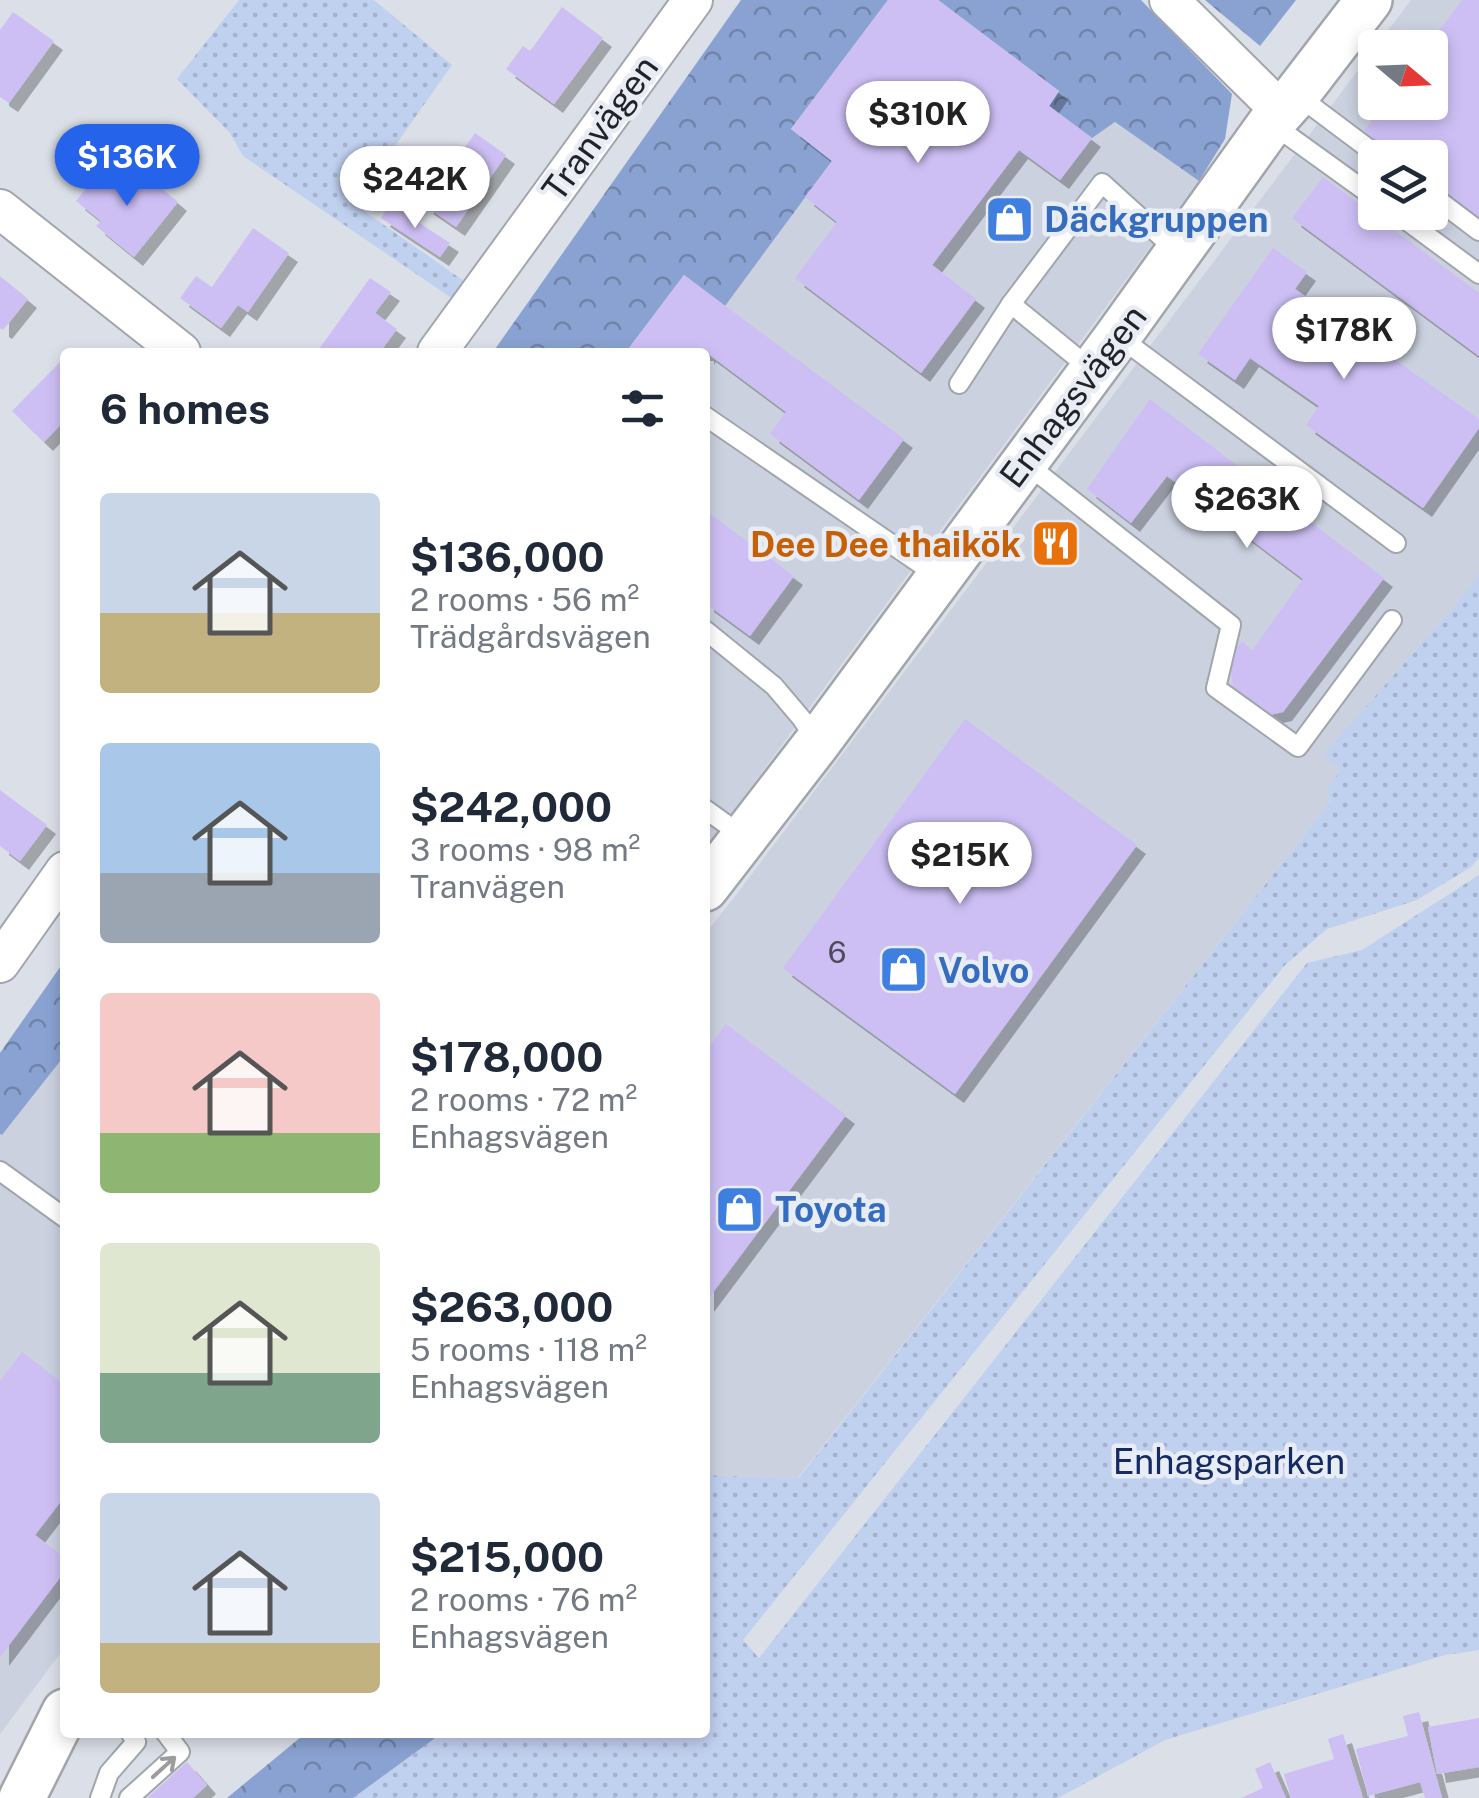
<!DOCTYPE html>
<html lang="en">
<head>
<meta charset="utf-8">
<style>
  body { margin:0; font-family:"Public Sans",sans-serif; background:#f6f6f7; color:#1f2937; height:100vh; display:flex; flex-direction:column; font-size:38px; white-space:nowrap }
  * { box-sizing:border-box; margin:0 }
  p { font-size:32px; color:#747a83 }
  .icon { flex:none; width:55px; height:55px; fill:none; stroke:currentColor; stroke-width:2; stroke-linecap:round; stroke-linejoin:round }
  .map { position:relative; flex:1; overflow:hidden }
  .side { position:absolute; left:60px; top:348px; width:650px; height:1390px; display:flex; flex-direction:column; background:#fff; border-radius:10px; box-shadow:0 5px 15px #0003 }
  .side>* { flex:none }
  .needle { width:65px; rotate:109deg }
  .fabs { position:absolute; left:1358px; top:30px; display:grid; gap:20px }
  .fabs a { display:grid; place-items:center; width:90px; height:90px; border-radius:10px; background:#fff; box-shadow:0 5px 15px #0003; font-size:50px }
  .price { position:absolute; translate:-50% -85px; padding:0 22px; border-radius:35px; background:#fff; color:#222; font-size:32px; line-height:65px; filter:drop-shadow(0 2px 5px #0008) }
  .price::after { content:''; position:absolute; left:50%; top:60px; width:30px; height:22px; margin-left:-15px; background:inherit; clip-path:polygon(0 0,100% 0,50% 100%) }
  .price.selected { background:#2563eb; color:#fff }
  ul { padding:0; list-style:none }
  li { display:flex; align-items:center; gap:30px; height:250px; padding:0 40px }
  li span { display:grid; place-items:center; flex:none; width:280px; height:200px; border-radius:10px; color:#555 }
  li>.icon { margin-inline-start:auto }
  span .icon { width:120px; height:120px; fill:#fffc; stroke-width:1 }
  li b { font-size:42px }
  h2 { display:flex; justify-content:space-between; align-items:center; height:120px; padding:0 40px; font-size:42px }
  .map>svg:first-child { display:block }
</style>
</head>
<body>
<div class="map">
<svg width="1479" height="1798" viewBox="0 0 1479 1798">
  <defs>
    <pattern id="grass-dots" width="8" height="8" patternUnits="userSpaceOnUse" patternTransform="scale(2.5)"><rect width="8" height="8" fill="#c0d0ef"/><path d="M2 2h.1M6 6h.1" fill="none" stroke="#a5b2cd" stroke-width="1.8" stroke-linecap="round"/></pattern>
    <pattern id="forest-crowns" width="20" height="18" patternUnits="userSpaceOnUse" patternTransform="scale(2.5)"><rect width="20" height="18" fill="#8aa2d1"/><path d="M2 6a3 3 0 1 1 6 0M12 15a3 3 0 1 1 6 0" fill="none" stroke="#7084a9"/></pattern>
    <filter id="shadow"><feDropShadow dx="9" dy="9" stdDeviation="0" flood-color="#0004"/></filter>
  </defs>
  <rect width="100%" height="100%" fill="#dbdfe7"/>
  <g fill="#cbd1df" fill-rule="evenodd">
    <polygon points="888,0 938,0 1059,91 1049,105 1091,138 1115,122 1199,181 705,849 705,352 626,352 684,275 832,161 791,129"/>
    <path d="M1411 0H1479V574L1454 607 1325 754 1342 770 1326 790 1331 801 797 1479 705 1475V934L733 899ZM1375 48H1430V102H1375ZM1375 158H1430V212H1375Z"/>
    <polygon points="65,1055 65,1647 0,1734 0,1134 2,1135"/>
  </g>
  <g fill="url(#grass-dots)">
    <polygon points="239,0 374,0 452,65 354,204 468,284 456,301 243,156 230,133 177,79"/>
    <polygon points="1479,574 1479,858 1471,867 1417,900 1327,929 1285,965 743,1640 759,1658 1307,963 1362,950 1479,875 1479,1650 1445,1655 1165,1740 1058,1798 353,1798 442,1733 705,1732 705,1475 798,1479 1331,801 1326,790 1341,770 1324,754 1454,607"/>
  </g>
  <g fill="url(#forest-crowns)">
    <polygon points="741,0 888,0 791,129 832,161 725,306 684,275 626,352 493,352"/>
    <polygon points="938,0 1141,0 1232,94 1225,139 1199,181 1115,122 1092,138 1049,106 1059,91"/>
    <polygon points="1205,0 1296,0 1260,46"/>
    <polygon points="65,960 65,1055 2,1135 0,1134 0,1053"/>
    <polygon points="307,1732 442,1732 442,1733 353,1798 227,1798"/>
  </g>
  <g fill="#cdbff4" filter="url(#shadow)">
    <polygon points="888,0 938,0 1059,91 1049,106 1092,138 1060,180 1019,150 932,265 976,299 921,373 795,278 837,222 805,197 832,161 791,129"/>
    <polygon points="1462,0 1479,0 1479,217 1430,180 1430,158 1400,158 1364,131 1385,102 1430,102 1430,48 1426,48"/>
    <polygon points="562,7 603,38 554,104 506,69 523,46 530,51"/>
    <polygon points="13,12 54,41 9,103 0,97 0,30"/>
    <polygon points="475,133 506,155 456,227 424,205"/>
    <polygon points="104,166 135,191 147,176 178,202 134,257 96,226 101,221 76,201"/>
    <polygon points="1323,177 1479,293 1479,356 1292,218"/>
    <polygon points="390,204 450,243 440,257 381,218"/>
    <polygon points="253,228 289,253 248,312 238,305 221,328 180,298 196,276 212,287"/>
    <polygon points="1273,248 1307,272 1295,289 1479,419 1479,428 1423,508 1306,425 1319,406 1250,358 1235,380 1198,354"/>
    <polygon points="684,275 904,439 859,500 770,434 786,412 707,353 705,356 705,352 626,352"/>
    <polygon points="0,276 28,299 3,330 0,328"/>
    <polygon points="370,278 391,292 375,313 397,329 380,352 317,352"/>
    <polygon points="65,357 65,420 44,442 12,411"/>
    <polygon points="1150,399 1384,578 1283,712 1265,716 1234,694 1229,658 1242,641 1252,651 1303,579 1167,476 1131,523 1087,489"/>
    <polygon points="705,510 794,576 750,636 705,603"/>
    <polygon points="965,719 1137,845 955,1094 783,968"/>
    <polygon points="0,790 47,825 20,861 0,846"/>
    <polygon points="726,1024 846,1115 705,1303 705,1052"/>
    <polygon points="22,1352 65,1385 65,1496 35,1535 65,1558 65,1571 0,1657 0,1381"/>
    <polygon points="1419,1712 1442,1798 1425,1798 1420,1782 1368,1796 1356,1749 1408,1736 1403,1716"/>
    <polygon points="1479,1718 1479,1767 1437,1774 1428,1727"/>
    <polygon points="1343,1734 1363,1798 1291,1798 1284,1774 1334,1759 1328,1739"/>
    <polygon points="187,1762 207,1785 193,1798 147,1798"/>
    <polygon points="1270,1762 1286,1798 1241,1798 1263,1788 1255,1769"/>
  </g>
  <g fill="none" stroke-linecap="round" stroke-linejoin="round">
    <defs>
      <g id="service">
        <polyline points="1297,95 1381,158"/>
        <polyline points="1271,123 1375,198"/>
        <polyline points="1430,194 1479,231"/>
        <polyline points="1395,212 1479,274"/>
        <polyline points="1011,304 1092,370"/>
        <polyline points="1118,336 1396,543"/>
        <polyline points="959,384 1011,304 1102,183 1178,252"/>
        <polyline points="705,416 938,576"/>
        <polyline points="1024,462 1231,625 1216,688 1298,747 1392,620"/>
        <polyline points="705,630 774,686 802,719 817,742"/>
        <polyline points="705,809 744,837"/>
        <polyline points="0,1171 65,1218"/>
        <polyline points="100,1798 109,1773 136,1742 130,1732"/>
        <polyline points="129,1798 180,1752 165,1732"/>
      </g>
      <g id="minor">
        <polyline points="1169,0 1282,112"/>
        <polyline points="0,209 181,352"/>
        <polyline points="437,352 693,0"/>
        <polyline points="0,963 65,871"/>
      </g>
      <g id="tertiary">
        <polyline points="705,888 817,743 1118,336 1271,123 1296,95 1369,0"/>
        <polyline points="22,1798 65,1712"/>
      </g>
    </defs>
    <use href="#service" stroke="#a1a5ac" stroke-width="22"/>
    <use href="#minor" stroke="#a1a5ac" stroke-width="42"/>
    <use href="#tertiary" stroke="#a1a5ac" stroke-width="50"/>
    <use href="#service" stroke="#fff" stroke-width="18"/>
    <use href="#minor" stroke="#fff" stroke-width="38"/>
    <use href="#tertiary" stroke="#fff" stroke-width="45"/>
  </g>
  <defs><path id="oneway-shaft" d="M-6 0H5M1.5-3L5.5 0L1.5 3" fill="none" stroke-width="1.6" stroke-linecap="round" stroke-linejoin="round" transform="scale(2.5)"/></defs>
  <use stroke="#9c9c9d" href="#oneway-shaft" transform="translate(164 1767) rotate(-42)"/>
  <defs>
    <symbol id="shop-square" viewBox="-11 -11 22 22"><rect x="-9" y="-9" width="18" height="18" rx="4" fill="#3f7fe0" stroke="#e8ecf4"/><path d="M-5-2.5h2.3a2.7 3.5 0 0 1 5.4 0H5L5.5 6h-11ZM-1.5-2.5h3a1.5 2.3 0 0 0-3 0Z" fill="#fff"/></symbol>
    <symbol id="restaurant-square" viewBox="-11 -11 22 22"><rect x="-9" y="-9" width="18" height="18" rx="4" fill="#e8710a" stroke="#e8ecf4"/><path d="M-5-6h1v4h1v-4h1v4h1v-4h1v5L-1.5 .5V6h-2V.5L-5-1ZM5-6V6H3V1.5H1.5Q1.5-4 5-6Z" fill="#fff"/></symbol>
  </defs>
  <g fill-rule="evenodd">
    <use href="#shop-square" x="982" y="192" width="55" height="55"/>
    <use href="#restaurant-square" x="1028" y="516" width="55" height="55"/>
    <use href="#shop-square" x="876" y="942" width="55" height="55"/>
    <use href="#shop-square" x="712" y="1182" width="55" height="55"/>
  </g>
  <g text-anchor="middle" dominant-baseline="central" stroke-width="9" stroke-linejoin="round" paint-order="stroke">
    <g font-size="30" fill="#4d4a5a">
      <text x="837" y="952">6</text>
    </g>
    <g font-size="35" fill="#222326" stroke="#e8ecf4">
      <text transform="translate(600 128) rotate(-54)">Tranvägen</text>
      <text transform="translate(1073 396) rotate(-53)">Enhagsvägen</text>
    </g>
    <g font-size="35" font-weight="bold" fill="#366cbe" stroke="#e8ecf4" text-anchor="start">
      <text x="1044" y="219">Däckgruppen</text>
      <text x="938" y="970">Volvo</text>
      <text x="775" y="1209">Toyota</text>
    </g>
    <g font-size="35" font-weight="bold" fill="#c56008" stroke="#e8ecf4" text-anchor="end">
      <text x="1021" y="544">Dee Dee thaikök</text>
    </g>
    <g font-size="35" fill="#132a62" stroke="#e8ecf4">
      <text x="1229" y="1461">Enhagsparken</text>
    </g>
  </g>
</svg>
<div class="fabs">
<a><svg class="needle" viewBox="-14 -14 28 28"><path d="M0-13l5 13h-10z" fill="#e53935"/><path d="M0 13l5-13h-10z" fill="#747a83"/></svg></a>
<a><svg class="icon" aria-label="layers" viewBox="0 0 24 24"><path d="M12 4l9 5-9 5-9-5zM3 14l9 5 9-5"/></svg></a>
</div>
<b class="price" style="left:918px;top:166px">$310K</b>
<b class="price selected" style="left:127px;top:209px">$136K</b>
<b class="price" style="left:415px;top:231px">$242K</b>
<b class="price" style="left:1344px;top:382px">$178K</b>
<b class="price" style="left:1247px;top:551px">$263K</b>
<b class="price" style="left:960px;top:907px">$215K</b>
<section class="side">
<h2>6 homes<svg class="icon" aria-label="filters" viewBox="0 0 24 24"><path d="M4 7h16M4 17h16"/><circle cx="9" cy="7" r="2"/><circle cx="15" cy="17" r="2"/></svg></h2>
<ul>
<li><span style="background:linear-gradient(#c9d6e8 60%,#c2b280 0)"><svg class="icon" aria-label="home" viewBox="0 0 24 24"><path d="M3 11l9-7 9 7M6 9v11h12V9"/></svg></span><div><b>$136,000</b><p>2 rooms · 56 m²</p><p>Trädgårdsvägen</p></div></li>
<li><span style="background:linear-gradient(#a9c7e8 65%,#9aa5b1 0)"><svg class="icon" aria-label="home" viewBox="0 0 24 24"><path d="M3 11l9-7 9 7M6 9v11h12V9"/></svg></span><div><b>$242,000</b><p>3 rooms · 98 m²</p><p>Tranvägen</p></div></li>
<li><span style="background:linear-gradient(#f6c9c9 70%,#8fb573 0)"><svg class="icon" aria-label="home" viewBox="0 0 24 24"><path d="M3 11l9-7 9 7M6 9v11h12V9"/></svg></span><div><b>$178,000</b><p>2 rooms · 72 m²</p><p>Enhagsvägen</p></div></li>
<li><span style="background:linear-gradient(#dfe7d0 65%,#7fa58c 0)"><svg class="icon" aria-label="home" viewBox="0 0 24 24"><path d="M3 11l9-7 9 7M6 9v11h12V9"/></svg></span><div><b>$263,000</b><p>5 rooms · 118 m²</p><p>Enhagsvägen</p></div></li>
<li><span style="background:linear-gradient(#c9d6e8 75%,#c2b280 0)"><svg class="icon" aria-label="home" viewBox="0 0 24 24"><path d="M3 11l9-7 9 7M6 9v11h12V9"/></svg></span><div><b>$215,000</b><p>2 rooms · 76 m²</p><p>Enhagsvägen</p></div></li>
</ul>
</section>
</div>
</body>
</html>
